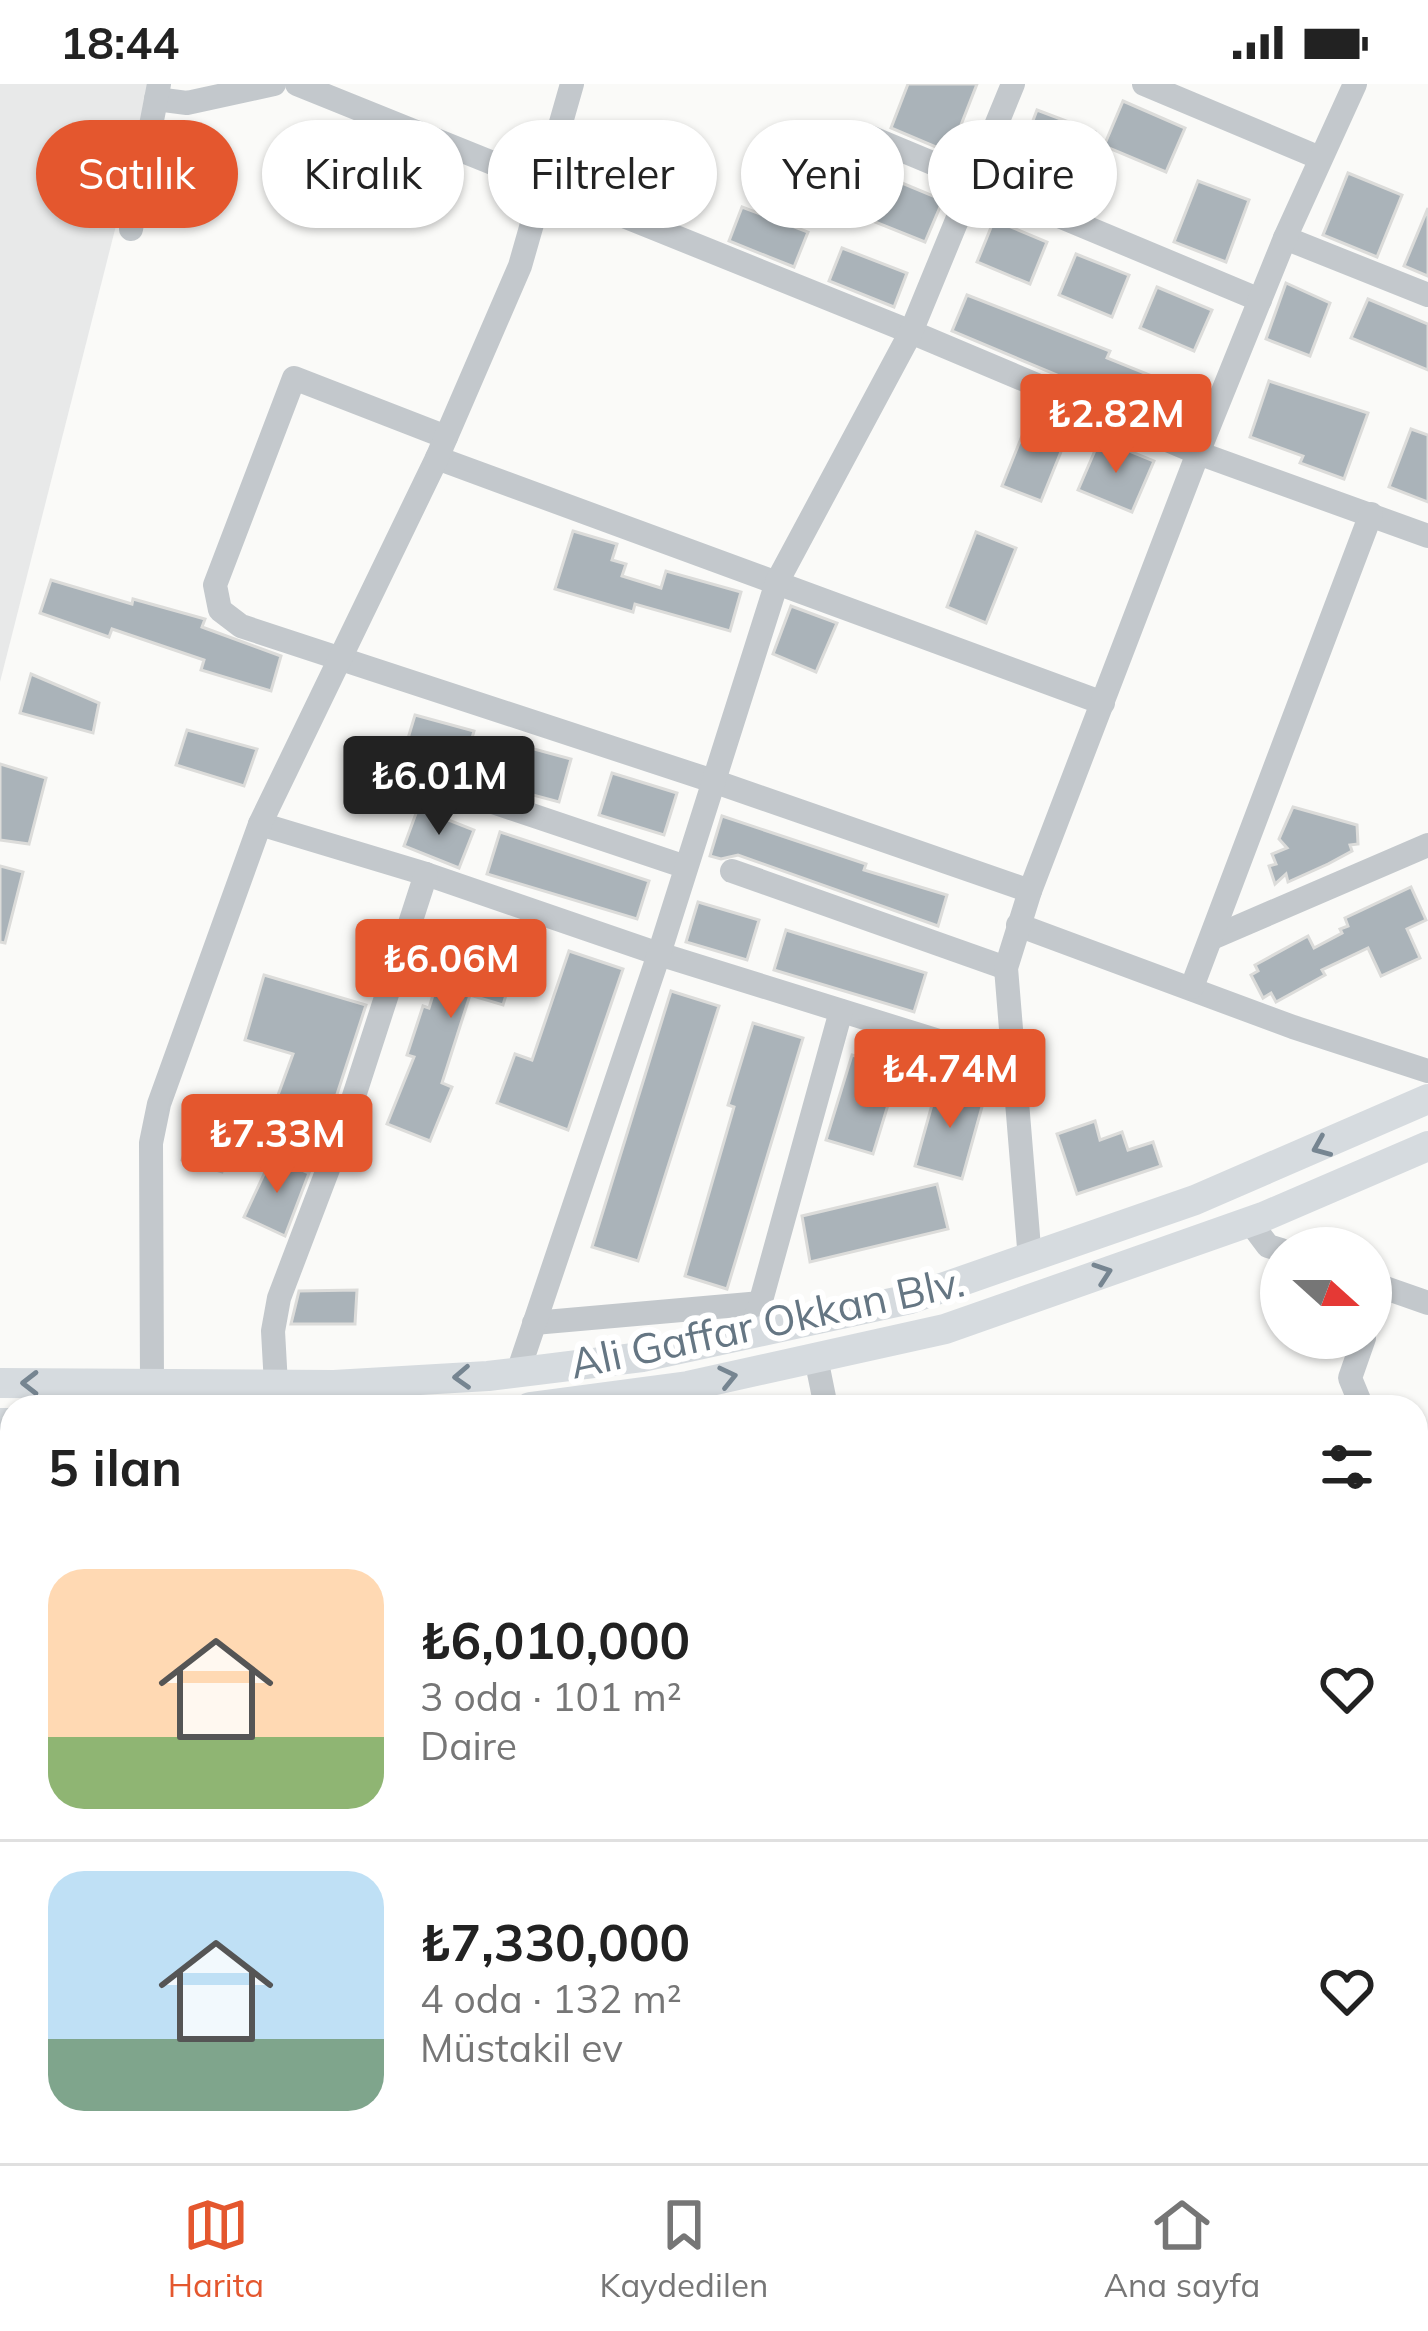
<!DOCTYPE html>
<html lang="tr">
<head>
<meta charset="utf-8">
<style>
  body { margin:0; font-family:Mulish,sans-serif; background:#f6f6f6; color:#222; height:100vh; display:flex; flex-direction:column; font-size:45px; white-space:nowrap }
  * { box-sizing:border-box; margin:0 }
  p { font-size:39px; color:#767676 }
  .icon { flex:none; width:66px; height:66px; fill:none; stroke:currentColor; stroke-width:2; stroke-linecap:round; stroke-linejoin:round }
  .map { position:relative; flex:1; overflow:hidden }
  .details { position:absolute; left:0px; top:1311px; width:1428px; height:768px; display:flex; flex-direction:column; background:#fff; border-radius:36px 36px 0 0; box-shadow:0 3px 9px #0004 }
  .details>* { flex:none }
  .hud { position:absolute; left:36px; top:36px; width:1356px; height:108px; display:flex; gap:24px }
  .needle { width:78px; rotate:111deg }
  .tools { position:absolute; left:1260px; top:1143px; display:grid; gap:24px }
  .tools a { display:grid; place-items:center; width:132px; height:132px; border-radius:50%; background:#fff; box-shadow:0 3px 9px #0004; font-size:60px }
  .price { position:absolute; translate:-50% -102px; padding:0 27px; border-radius:12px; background:#e4572e; color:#fff; font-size:39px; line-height:78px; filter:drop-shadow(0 3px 6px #0008) }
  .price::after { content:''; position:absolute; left:50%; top:72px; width:36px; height:27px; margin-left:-18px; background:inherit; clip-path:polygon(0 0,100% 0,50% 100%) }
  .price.on { background:#222; color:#fff }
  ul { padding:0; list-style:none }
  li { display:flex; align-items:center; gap:36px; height:300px; padding:0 48px }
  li+li { border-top:3px solid #e0e0e0 }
  li span { display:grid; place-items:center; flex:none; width:336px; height:240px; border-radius:36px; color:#555 }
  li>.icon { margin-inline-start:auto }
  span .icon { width:144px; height:144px; fill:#fffc; stroke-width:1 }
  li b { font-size:51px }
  h2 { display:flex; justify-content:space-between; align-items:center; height:144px; padding:0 48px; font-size:51px }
  .pill { padding:0 42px; border-radius:54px; background:#fff; box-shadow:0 3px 9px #0004; font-size:42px; line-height:108px }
  .pill.on { background:#e4572e; color:#fff }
  .status { display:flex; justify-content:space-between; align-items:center; height:84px; padding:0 60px; background:#fff; direction:ltr }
  .status svg { height:33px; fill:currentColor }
  .menu { display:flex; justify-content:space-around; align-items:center; height:168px; border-top:3px solid #e0e0e0; background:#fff; font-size:33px; color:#767676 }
  .menu a { display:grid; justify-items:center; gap:6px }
  .menu .on { color:#e4572e }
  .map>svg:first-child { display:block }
</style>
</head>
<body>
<div class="status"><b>18:44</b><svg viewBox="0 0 49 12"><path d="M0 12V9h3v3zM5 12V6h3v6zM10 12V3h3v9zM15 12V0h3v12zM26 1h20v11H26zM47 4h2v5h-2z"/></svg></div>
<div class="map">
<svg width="1428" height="2079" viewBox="0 0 1428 2079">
  <rect width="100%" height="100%" fill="#fafaf8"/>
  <polygon fill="#e8e9e9" points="0,0 152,0 0,598"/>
  <g fill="#aab3b9" stroke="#dcdcda" stroke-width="3">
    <polygon points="908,0 977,0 950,69 891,44"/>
    <polygon points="1123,17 1185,44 1166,88 1104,62"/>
    <polygon points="1037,26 1095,48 1073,109 1014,87"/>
    <polygon points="873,87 943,116 925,158 855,130"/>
    <polygon points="1348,89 1402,111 1377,173 1323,151"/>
    <polygon points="1198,97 1249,116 1226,178 1174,158"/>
    <polygon points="742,123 808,148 794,183 729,157"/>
    <polygon points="1428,124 1428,192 1404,182"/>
    <polygon points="994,136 1047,158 1030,200 977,178"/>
    <polygon points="842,164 907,189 894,223 829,197"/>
    <polygon points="1076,170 1129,191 1112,233 1059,211"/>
    <polygon points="1286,199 1330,219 1310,272 1266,255"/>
    <polygon points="1157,203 1212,226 1194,267 1140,244"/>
    <polygon points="967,211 1110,267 1107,274 1182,304 1169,338 952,247"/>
    <polygon points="1368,215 1428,240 1428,286 1351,254"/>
    <polygon points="1269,297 1368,329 1344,395 1300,379 1303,372 1250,353"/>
    <polygon points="1032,327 1071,343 1041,417 1002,402"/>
    <polygon points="1411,345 1428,351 1428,418 1389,403"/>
    <polygon points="1100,355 1154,377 1132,428 1078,406"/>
    <polygon points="573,447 617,460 612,476 626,480 622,492 661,504 666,487 741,508 730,547 635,520 633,528 555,505"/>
    <polygon points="976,448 1016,464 986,539 947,523"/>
    <polygon points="51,496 132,520 133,515 205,535 202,543 281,572 271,607 201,586 204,576 112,545 109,553 40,529"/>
    <polygon points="791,522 837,539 816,588 773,570"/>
    <polygon points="31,590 99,619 93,649 20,629"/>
    <polygon points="415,631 474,647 463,687 403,671"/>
    <polygon points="187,646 257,665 244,702 176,681"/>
    <polygon points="508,658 571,675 559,718 514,706 519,690 501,684"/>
    <polygon points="0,680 46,694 29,760 0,756"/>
    <polygon points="612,689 677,709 664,751 599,731"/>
    <polygon points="1293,723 1357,741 1358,760 1350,761 1352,767 1328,780 1288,798 1286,790 1275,800 1269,782 1276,780 1272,770 1287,764 1279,755"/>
    <polygon points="418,724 474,746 459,784 404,762"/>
    <polygon points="722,732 866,780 864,786 947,811 938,842 738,771 721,775 710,772"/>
    <polygon points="500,748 649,797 637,835 487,790"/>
    <polygon points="0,782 23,788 5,859 0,858"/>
    <polygon points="1411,803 1426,836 1407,845 1420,874 1381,892 1368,864 1322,886 1325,891 1276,918 1271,909 1263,914 1251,891 1258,887 1255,881 1308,852 1314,864 1342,849 1340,845 1348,842 1345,834"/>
    <polygon points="698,818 759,836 747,876 686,858"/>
    <polygon points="456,837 522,858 503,921 470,911 442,999 452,1003 430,1057 387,1040 414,973 407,971 423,922 429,924"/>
    <polygon points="786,846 926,889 914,928 774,886"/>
    <polygon points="569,867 623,885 568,1046 497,1019 515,970 532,976"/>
    <polygon points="264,891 366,921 327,1041 274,1022 293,970 245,956"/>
    <polygon points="671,907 719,922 638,1177 592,1163"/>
    <polygon points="753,939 803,954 727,1205 685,1192 734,1023 728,1021"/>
    <polygon points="852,971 899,985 873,1070 826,1056"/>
    <polygon points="938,999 985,1012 962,1095 915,1082"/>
    <polygon points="201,1016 241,1028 222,1088 182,1076"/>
    <polygon points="1095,1037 1100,1056 1122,1048 1128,1066 1153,1058 1161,1082 1077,1110 1057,1050"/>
    <polygon points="272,1073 309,1089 285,1152 244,1133"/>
    <polygon points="937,1100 948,1145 810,1178 802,1132"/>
    <polygon points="357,1206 355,1240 291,1240 299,1207"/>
  </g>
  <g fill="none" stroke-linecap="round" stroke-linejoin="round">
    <g stroke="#c3c8cc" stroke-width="24">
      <polyline points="297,0 911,248 1198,369 1428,452"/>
      <polyline points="1144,0 1320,74"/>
      <polyline points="156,15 187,19 274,0"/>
      <polyline points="870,53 1260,216"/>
      <polyline points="131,145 159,0"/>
      <polyline points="1285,154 1428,211"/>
      <polyline points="446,353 294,294 215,501 220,526 241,542 713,697 1030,807"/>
      <polyline points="437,374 1103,619"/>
      <polyline points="472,711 686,783"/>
      <polyline points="260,740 426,790 659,870 1016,981"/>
      <polyline points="732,787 1006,884"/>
      <polyline points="1018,841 1293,943 1428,987"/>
      <polyline points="1212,854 1428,761"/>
      <polyline points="1192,903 1371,430"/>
      <polyline points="1250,1138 1268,1162 1281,1166"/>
      <polyline points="1030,1176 1006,884 1030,807 1198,369 1285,154 1355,0"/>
      <polyline points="1371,1199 1428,1219"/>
      <polyline points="534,1239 761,1219"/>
      <polyline points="752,1249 841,927"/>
      <polyline points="816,1274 826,1323"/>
      <polyline points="518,1288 659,870 777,498 911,248 1013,0"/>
      <polyline points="152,1299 151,1059 159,1020 260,740 437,374 520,182 572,0"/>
      <polyline points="276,1301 273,1247 279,1214 344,1043 426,790"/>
      <polyline points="1362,1323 1350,1294 1364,1254"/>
      <polyline points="1416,1503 1428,1507"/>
      <polyline points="1416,1807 1428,1814"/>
      <polyline points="188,2067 188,2079"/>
      <polyline points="877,2067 879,2079"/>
      <polyline points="1258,2067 1259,2079"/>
      <polyline points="594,2079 594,2067"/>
    </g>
    <g stroke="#d6dbdf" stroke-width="30">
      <polyline points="0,1299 334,1301 488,1292 642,1273 910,1215 1195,1116 1428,1015"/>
      <polyline points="530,1323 688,1302 945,1245 1263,1133 1428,1062"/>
      <polyline points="0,1339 12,1339"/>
    </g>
  </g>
  <defs><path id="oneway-chevron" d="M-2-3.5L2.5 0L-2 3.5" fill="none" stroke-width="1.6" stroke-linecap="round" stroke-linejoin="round" transform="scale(3)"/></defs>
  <g stroke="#768591">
    <use href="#oneway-chevron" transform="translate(1321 1063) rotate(157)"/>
    <use href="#oneway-chevron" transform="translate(1103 1189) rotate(-19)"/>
    <use href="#oneway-chevron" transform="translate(462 1293) rotate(177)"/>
    <use href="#oneway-chevron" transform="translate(728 1293) rotate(-13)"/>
    <use href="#oneway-chevron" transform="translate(30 1299) rotate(-180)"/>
  </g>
  <g text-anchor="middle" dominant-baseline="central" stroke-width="12" stroke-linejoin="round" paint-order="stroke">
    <g font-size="42" fill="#657683" stroke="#fff">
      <text transform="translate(767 1238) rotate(-12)">Ali Gaffar Okkan Blv.</text>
    </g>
  </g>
</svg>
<div class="tools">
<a><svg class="needle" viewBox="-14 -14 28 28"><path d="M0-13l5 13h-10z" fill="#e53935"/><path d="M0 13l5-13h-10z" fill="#767676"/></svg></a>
</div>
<b class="price" style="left:1116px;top:392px">₺2.82M</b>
<b class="price on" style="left:439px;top:754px">₺6.01M</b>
<b class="price" style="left:451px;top:937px">₺6.06M</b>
<b class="price" style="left:950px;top:1047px">₺4.74M</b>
<b class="price" style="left:277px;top:1112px">₺7.33M</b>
<div class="hud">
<a class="pill on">Satılık</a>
<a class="pill">Kiralık</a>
<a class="pill">Filtreler</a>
<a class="pill">Yeni</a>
<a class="pill">Daire</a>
</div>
<section class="details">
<h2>5 ilan<svg class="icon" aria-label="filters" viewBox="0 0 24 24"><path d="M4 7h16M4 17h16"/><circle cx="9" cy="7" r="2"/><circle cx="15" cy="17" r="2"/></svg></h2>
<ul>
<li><span style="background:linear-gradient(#ffd9b3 70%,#8fb573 0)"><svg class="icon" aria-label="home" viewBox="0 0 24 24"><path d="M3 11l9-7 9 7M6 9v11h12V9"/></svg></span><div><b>₺6,010,000</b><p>3 oda · 101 m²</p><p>Daire</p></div><svg class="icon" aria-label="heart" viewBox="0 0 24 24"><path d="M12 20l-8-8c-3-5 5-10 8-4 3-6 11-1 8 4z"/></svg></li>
<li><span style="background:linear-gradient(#bfe0f5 70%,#7fa58c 0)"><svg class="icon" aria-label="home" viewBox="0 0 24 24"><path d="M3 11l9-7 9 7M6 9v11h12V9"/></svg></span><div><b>₺7,330,000</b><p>4 oda · 132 m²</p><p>Müstakil ev</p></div><svg class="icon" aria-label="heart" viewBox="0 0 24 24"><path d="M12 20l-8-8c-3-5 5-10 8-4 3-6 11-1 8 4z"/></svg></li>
</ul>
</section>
</div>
<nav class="menu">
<a class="on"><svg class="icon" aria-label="map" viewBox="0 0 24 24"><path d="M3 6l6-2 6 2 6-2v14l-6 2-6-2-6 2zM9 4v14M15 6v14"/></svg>Harita</a>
<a><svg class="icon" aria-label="saved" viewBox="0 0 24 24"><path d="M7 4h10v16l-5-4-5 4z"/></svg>Kaydedilen</a>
<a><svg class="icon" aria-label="home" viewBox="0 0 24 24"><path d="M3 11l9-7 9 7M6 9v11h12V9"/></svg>Ana sayfa</a>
</nav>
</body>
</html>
